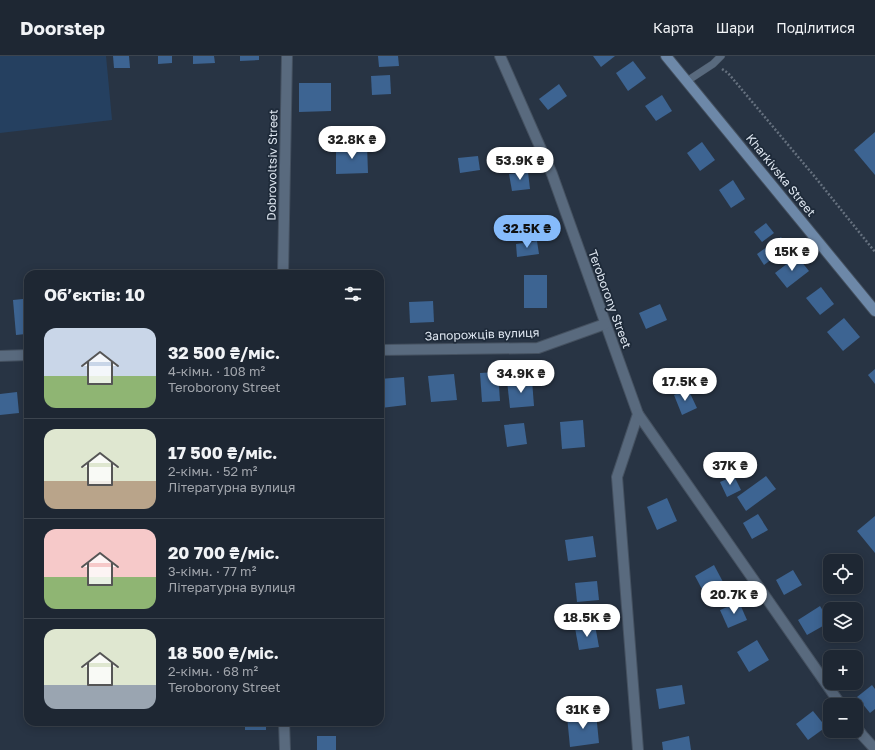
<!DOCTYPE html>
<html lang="uk">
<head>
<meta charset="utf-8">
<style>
  body { margin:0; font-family:"Golos Text",sans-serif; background:#2b333f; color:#f1f3f6; height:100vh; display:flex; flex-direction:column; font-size:15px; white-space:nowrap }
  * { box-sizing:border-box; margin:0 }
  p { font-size:13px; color:#a1a5ac }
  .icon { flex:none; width:22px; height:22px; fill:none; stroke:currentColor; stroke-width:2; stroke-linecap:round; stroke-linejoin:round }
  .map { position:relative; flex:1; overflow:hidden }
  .sheet { position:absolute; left:24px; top:214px; width:360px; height:456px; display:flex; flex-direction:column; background:#1e2733; border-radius:12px; box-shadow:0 2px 10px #0003,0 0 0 1px #3c444e }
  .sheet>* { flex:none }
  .fabs { position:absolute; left:823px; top:498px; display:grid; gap:8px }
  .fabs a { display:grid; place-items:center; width:40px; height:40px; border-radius:8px; background:#1e2733; box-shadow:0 2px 10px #0003,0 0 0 1px #3c444e; font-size:20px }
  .price { position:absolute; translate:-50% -34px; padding:0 9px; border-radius:14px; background:#fff; color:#222; font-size:13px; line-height:26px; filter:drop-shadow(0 1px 2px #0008) }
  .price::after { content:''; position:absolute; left:50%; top:24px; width:12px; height:9px; margin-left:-6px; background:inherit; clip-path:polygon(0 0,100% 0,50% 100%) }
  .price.active { background:#86bbfb; color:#111 }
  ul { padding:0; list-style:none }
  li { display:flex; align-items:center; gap:12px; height:100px; padding:0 20px }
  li+li { border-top:1px solid #3c444e }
  li span { display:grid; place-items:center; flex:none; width:112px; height:80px; border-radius:12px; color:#555 }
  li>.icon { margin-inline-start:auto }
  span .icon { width:48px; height:48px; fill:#fffc; stroke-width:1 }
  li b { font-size:17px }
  h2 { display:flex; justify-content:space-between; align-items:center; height:48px; padding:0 20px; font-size:17px }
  header { display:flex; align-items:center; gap:24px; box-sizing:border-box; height:56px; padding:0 20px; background:#1e2733; border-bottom:1px solid #3c444e }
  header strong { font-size:19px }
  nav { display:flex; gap:22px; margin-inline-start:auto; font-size:14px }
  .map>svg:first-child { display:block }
</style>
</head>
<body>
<header>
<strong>Doorstep</strong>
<nav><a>Карта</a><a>Шари</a><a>Поділитися</a></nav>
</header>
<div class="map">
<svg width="875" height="694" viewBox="0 0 875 694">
  <rect width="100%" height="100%" fill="#283444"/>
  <polygon fill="#254060" points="0,0 106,0 112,64 0,77"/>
  <g fill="#3d6492">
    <polygon points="113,0 129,0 130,12 114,12"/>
    <polygon points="158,0 172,0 172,7 158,8"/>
    <polygon points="193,0 214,0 215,7 193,8"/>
    <polygon points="240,0 259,0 259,4 240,5"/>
    <polygon points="378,0 398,0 399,10 379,11"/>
    <polygon points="593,0 615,0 601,11"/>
    <polygon points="633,5 646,22 628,35 616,17"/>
    <polygon points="390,19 391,38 372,39 371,20"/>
    <polygon points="299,27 331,27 331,55 299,56"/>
    <polygon points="559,28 567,40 548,54 539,43"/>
    <polygon points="662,39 672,55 656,65 645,50"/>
    <polygon points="875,76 875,119 854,94"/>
    <polygon points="702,86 715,104 700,115 687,97"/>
    <polygon points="367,89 368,117 336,118 336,90"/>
    <polygon points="478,100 480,114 460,117 458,102"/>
    <polygon points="528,116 530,133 512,135 509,118"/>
    <polygon points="733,124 745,143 731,152 719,134"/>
    <polygon points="766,167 774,177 762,186 754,176"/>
    <polygon points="781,181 788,191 764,209 757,198"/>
    <polygon points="537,185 539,198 517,201 516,188"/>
    <polygon points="797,200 809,215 787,232 775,217"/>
    <rect x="524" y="219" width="23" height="33"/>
    <polygon points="821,231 834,248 820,259 806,242"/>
    <polygon points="23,243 26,278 16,279 13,244"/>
    <polygon points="433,245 434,266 410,267 409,246"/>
    <rect x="380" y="246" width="4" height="23"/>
    <polygon points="660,248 667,264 646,273 639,257"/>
    <polygon points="844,262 860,281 843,295 827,276"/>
    <polygon points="875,313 875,328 868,319"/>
    <polygon points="498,316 500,345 482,346 480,317"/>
    <polygon points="454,318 457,344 431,346 428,320"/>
    <polygon points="404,321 406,349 381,352 380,323"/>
    <polygon points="532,324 534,350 510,352 507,325"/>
    <polygon points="688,333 697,352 682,359 674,339"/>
    <polygon points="17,336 19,357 0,359 0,338"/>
    <polygon points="583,364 585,391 562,393 560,366"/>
    <polygon points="524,367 527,388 507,391 504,369"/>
    <polygon points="734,420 741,434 727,441 720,426"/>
    <polygon points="766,420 776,433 746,455 737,441"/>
    <polygon points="667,442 677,465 657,474 647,451"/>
    <polygon points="758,458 768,474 752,483 743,467"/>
    <polygon points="875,460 875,497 857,475"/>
    <polygon points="593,480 596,501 568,505 565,484"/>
    <polygon points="714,509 723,526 704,537 695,520"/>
    <polygon points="793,514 802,529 784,539 776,524"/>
    <polygon points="597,525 599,544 577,546 575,527"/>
    <polygon points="739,546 747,564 728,572 720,554"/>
    <polygon points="820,550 830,566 807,579 798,564"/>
    <polygon points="595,569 599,591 579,594 575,572"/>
    <polygon points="757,584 769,604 749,616 737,596"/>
    <polygon points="682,629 685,648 659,653 656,633"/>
    <polygon points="872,629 875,633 875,653 870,657 857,641"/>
    <polygon points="813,655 826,671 808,684 796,668"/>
    <polygon points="596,657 599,687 570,691 567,660"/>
    <rect x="245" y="666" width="21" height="8"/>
    <rect x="317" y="680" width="19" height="14"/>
    <polygon points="689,680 691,694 663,694 662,686"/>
  </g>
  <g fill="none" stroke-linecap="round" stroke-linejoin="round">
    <defs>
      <polyline id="lane" points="687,25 713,8 721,0"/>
      <g id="street">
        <polyline points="500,0 552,118 638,358 617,421 638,694"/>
        <polyline points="283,218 287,0"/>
        <polyline points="380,294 538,292 605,268"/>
        <polyline points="0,300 28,299"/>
        <polyline points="638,358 841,649"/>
        <polyline points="284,666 285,694"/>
        <polyline points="856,671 863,680 875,693"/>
      </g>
      <polyline id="secondary" points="666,0 875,255"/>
    </defs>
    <use href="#lane" stroke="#455160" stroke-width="8"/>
    <use href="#street" stroke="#455160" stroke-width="12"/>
    <use href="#secondary" stroke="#455160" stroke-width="12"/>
    <polyline stroke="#66717f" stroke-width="2.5" stroke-dasharray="2 2" stroke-linecap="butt" points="722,13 728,17 815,121 875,196"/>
    <use href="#lane" stroke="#596a7e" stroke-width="7"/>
    <use href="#street" stroke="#596a7e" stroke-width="10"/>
    <use href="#secondary" stroke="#6d88a8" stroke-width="10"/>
  </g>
  <g text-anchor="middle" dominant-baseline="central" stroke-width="3.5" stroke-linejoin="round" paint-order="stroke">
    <g font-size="12" fill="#dfe7f1" stroke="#1e2a39">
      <text transform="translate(272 109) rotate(-89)">Dobrovoltsiv Street</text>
      <text transform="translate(781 119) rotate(51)">Kharkivska Street</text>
      <text transform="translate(610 243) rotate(70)">Teroborony Street</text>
      <text transform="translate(482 278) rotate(-2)">Запорожців вулиця</text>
    </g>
  </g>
</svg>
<div class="fabs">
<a><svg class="icon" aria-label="locate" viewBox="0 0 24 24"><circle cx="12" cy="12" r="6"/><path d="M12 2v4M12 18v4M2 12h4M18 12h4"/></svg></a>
<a><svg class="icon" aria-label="layers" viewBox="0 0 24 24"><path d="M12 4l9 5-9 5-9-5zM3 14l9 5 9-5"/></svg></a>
<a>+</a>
<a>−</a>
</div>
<b class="price" style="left:352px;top:104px">32.8K ₴</b>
<b class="price" style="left:520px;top:125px">53.9K ₴</b>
<b class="price active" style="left:527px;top:193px">32.5K ₴</b>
<b class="price" style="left:792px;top:216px">15K ₴</b>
<b class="price" style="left:521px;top:338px">34.9K ₴</b>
<b class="price" style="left:685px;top:346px">17.5K ₴</b>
<b class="price" style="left:730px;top:430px">37K ₴</b>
<b class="price" style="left:734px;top:559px">20.7K ₴</b>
<b class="price" style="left:587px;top:582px">18.5K ₴</b>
<b class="price" style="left:583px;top:674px">31K ₴</b>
<section class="sheet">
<h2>Об’єктів: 10<svg class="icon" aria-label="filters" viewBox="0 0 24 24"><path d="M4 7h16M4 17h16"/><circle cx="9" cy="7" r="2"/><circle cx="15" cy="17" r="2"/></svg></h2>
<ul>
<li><span style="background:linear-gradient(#c9d6e8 60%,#8fb573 0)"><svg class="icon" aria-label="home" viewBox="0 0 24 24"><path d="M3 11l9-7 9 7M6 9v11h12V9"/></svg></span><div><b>32 500 ₴/міс.</b><p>4-кімн. · 108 m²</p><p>Teroborony Street</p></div></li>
<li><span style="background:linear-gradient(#dfe7d0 65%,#b9a48a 0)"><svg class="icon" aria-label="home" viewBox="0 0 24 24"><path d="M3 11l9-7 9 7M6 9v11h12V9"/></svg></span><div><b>17 500 ₴/міс.</b><p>2-кімн. · 52 m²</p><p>Літературна вулиця</p></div></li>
<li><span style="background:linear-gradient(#f6c9c9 60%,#8fb573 0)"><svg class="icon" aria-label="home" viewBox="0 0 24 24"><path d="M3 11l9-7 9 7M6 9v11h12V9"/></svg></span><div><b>20 700 ₴/міс.</b><p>3-кімн. · 77 m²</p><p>Літературна вулиця</p></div></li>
<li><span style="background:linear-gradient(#dfe7d0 70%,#9aa5b1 0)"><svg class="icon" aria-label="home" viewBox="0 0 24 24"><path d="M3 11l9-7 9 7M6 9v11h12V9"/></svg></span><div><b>18 500 ₴/міс.</b><p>2-кімн. · 68 m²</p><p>Teroborony Street</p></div></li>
</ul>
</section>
</div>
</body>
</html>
